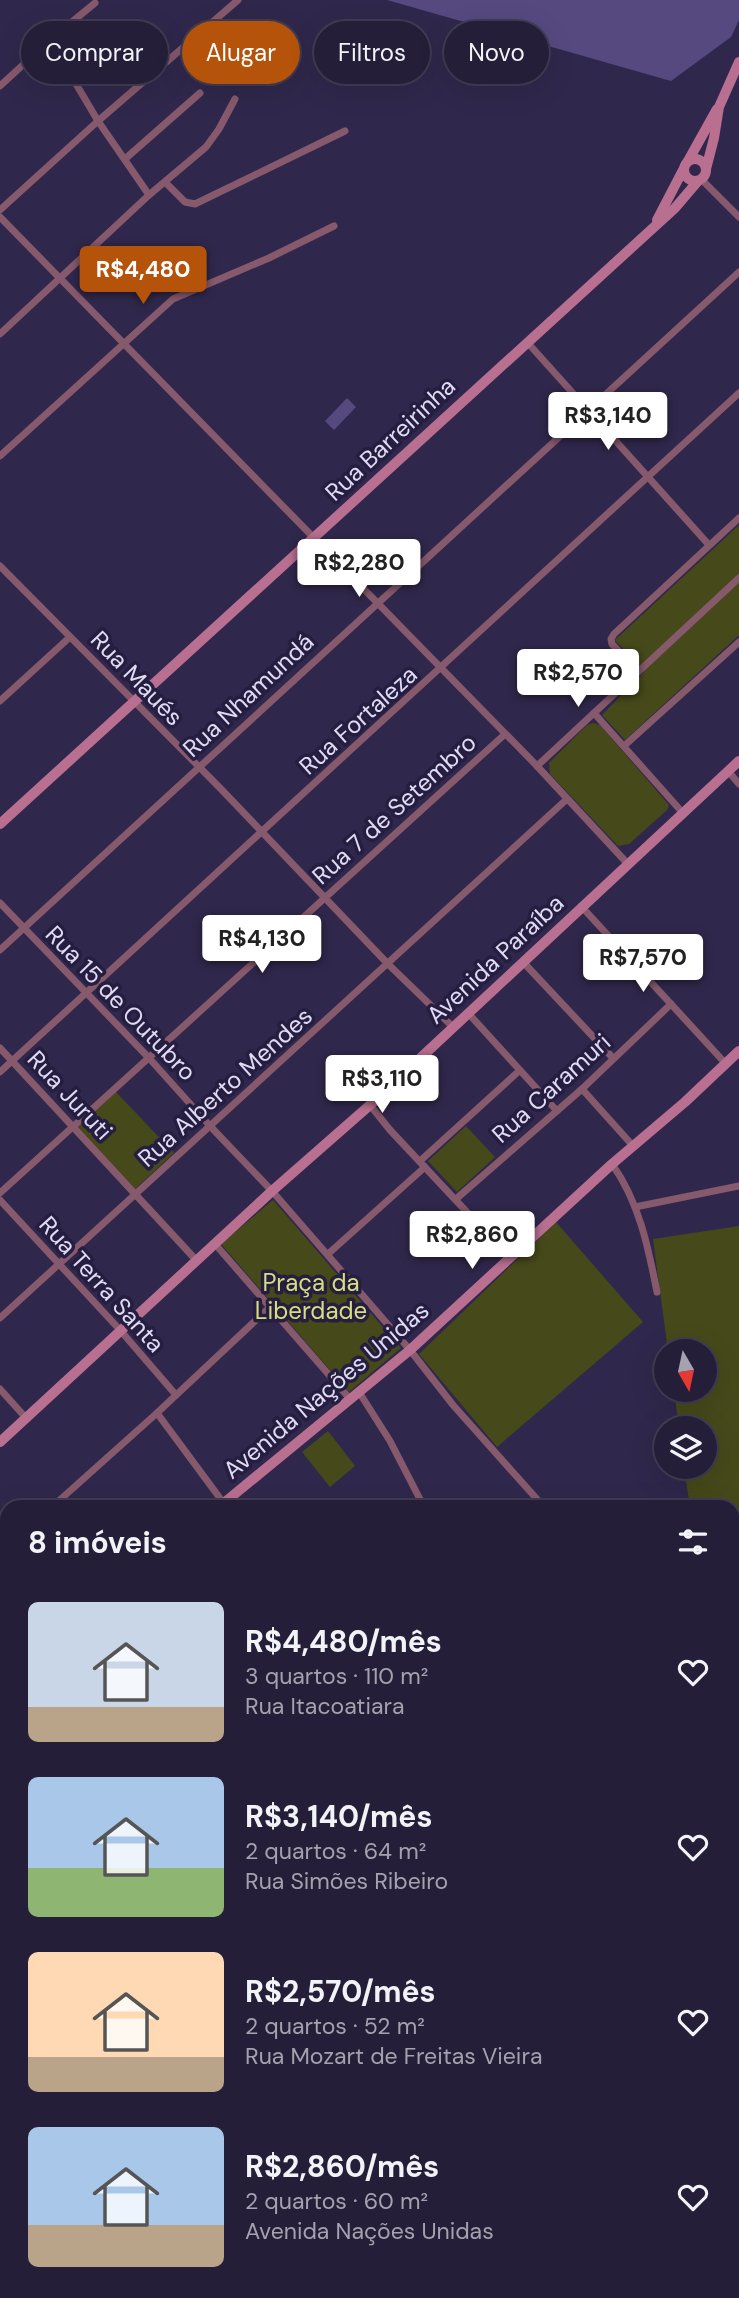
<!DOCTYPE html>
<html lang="pt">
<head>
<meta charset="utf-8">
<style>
  body { margin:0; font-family:"DM Sans",sans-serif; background:#302b44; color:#f1f3f6; height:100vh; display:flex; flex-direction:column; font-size:26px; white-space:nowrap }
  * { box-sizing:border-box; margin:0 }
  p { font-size:23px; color:#a3a2ae }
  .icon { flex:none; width:38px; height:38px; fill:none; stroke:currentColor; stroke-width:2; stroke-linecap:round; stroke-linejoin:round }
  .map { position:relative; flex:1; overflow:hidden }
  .drawer { position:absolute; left:0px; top:1500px; width:740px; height:800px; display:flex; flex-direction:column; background:#241e39; border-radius:21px 21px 0 0; box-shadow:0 7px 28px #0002,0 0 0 2px #413c53 }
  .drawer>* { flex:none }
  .top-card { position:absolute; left:21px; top:21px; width:698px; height:63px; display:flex; gap:14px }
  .needle { width:46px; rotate:171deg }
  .fabs { position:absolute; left:654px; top:1339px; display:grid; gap:14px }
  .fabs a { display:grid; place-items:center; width:63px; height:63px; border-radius:50%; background:#241e39; box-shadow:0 7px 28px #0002,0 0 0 2px #413c53; font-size:35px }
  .price { position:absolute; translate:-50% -60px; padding:0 16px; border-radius:7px; background:#fff; color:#222; font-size:23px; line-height:46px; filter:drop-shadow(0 2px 4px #0008) }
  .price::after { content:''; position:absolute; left:50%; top:42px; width:21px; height:16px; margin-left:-10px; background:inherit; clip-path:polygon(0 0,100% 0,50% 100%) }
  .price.current { background:#b45309; color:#fff }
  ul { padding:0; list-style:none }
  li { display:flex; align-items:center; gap:21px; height:175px; padding:0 28px }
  li span { display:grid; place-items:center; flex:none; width:196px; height:140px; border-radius:10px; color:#555 }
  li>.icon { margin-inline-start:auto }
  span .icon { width:84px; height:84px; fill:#fffc; stroke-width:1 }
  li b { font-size:30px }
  h2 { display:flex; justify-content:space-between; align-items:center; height:84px; padding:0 28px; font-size:30px }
  .tag { padding:0 24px; border-radius:32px; background:#241e39; box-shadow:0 7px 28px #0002,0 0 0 2px #413c53; font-size:24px; line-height:63px }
  .tag.current { background:#b45309; color:#fff }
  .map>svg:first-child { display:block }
</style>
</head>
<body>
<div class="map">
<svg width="739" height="2298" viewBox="0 0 739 2298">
  <rect width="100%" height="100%" fill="#30284c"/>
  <g fill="#46491a">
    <polygon points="739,525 739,635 625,740 602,715 644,672 615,640"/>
    <polygon points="593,723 600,725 669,805 667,810 629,844 618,846 550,774 549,763 587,725"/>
    <polygon points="116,1092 174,1153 135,1189 77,1127"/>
    <polygon points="466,1126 495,1157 457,1192 428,1161"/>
    <polygon points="273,1200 401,1348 349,1392 221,1244"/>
    <polygon points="556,1222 643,1322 497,1447 419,1354"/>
    <polygon points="739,1226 739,1606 733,1606 733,1507 690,1507 684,1467 705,1466 705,1428 679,1428 674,1390 705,1390 705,1351 668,1351 653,1239"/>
    <polygon points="328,1431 355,1466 330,1487 302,1452"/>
    <polygon points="739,1608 739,1777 733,1778 733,1609"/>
    <polygon points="739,2025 739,2097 738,2098 733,2090 733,2028"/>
    <polygon points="7,2225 7,2292 25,2293 18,2298 0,2298 0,2229"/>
  </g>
  <g fill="#564980">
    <polygon points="387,0 739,0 739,20 731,37 671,81"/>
    <polygon points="347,398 356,407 334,430 325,421"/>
    <polygon points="739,2275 739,2298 706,2298 708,2293 733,2292 733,2281"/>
  </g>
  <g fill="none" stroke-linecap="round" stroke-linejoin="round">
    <g stroke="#87596c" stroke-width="7">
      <polyline points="50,40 98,121 149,195"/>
      <polyline points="73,78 130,35"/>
      <polyline points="0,86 50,40 95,3"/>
      <polyline points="125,159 200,93"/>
      <polyline points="701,179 739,217"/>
      <polyline points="165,182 185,202 195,204 345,131"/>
      <polyline points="0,210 98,121 238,0"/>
      <polyline points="0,217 537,766 627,863"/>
      <polyline points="0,334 149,195 206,147 219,129 235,99"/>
      <polyline points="527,342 709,545"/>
      <polyline points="0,456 173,299 269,258 334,226"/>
      <polyline points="0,566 221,789 388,964 453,1027"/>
      <polyline points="638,672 612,644 611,639 614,634 739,518"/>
      <polyline points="0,701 70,637"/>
      <polyline points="594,713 682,812"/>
      <polyline points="624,746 739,642"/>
      <polyline points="537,766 739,578"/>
      <polyline points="728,771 739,784"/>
      <polyline points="0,903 149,1058 210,1126 272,1191 410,1350 453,1405 544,1507"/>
      <polyline points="581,906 726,1064"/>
      <polyline points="0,950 739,272"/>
      <polyline points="524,963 613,1058"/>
      <polyline points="468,1013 557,1111"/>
      <polyline points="0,1048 197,1261"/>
      <polyline points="0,1072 739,393"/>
      <polyline points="582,1089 634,1147"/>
      <polyline points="370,1105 390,1130 510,1258"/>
      <polyline points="420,1161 519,1071"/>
      <path d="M612 1164C639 1202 648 1246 657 1292"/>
      <polyline points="0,1193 504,735"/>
      <polyline points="456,1199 582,1089 671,1004"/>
      <polyline points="0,1200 120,1330 176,1395"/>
      <polyline points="635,1207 739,1186"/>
      <polyline points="215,1244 350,1399"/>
      <polyline points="328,1254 425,1167"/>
      <polyline points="0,1318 567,799"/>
      <polyline points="0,1389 26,1418"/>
      <polyline points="359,1392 390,1441 424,1507"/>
      <polyline points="157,1413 225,1505"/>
      <polyline points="52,1507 157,1413 270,1307"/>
      <polyline points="0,1554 7,1548"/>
      <polyline points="0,1587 7,1596"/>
      <polyline points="733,1609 739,1607"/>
      <polyline points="0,1734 7,1736"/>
      <polyline points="0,1754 7,1749"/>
      <polyline points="0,2003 7,2012"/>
      <polyline points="0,2020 7,2028"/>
      <polyline points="733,2103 739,2115"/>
      <polyline points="0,2160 7,2169"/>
      <polyline points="733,2170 739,2166"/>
      <polyline points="0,2174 7,2183"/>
      <polyline points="0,2223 7,2219"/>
      <polyline points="94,2292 98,2298"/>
      <polyline points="107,2292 111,2298"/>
      <polyline points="222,2292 226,2298"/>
      <polyline points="237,2292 241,2298"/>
      <polyline points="513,2292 517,2298"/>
      <polyline points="527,2292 532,2298"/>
      <polyline points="457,2298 464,2292"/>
      <polyline points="563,2298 573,2293"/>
    </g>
    <g stroke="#b96f8f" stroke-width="10">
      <circle cx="695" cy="170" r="11"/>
      <polyline points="688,161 717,109"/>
      <polyline points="706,169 714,138 719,107 739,62"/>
      <polyline points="657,220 683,170"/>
      <polyline points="0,824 675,208 698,181"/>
      <polyline points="0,1442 272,1191 370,1105 739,761"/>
      <polyline points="219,1507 410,1350 612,1164 685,1102 739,1051"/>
      <polyline points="733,1778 739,1777"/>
      <polyline points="733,1793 739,1792"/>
      <polyline points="0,1923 7,1921"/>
      <polyline points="0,1938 7,1936"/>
      <polyline points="733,2023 739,2020"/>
      <polyline points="281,2298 290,2292"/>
    </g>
  </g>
  <g text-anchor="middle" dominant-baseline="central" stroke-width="7" stroke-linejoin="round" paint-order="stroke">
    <g font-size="24" fill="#e0dcf4" stroke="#261e41">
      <text transform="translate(390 439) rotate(-43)">Rua Barreirinha</text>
      <text transform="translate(137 678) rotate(46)">Rua Maués</text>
      <text transform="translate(248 695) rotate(-43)">Rua Nhamundá</text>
      <text transform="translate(358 720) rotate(-42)">Rua Fortaleza</text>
      <text transform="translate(394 809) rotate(-42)">Rua 7 de Setembro</text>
      <text transform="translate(495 959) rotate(-43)">Avenida Paraíba</text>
      <text transform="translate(121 1003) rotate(46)">Rua 15 de Outubro</text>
      <text transform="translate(225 1087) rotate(-42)">Rua Alberto Mendes</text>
      <text transform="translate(551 1088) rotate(-42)">Rua Caramuri</text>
      <text transform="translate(70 1095) rotate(47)">Rua Juruti</text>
      <text transform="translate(102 1284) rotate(48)">Rua Terra Santa</text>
      <text transform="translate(326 1390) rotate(-40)">Avenida Nações Unidas</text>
    </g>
    <g font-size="24" fill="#d6de7f" stroke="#261e41">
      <text x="311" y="1282">Praça da<tspan x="311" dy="28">Liberdade</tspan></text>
    </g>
  </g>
</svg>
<div class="fabs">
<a><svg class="needle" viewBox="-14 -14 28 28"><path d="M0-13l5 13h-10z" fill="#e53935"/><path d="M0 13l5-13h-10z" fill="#a3a2ae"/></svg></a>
<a><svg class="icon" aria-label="layers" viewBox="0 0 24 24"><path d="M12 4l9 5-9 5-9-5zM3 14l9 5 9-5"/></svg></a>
</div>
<b class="price current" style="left:143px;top:306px">R$4,480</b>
<b class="price" style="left:608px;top:452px">R$3,140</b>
<b class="price" style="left:359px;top:599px">R$2,280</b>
<b class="price" style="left:578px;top:709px">R$2,570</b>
<b class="price" style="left:262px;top:975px">R$4,130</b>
<b class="price" style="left:643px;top:994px">R$7,570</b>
<b class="price" style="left:382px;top:1115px">R$3,110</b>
<b class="price" style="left:472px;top:1271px">R$2,860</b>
<div class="top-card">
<a class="tag">Comprar</a>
<a class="tag current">Alugar</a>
<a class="tag">Filtros</a>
<a class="tag">Novo</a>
</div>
<section class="drawer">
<h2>8 imóveis<svg class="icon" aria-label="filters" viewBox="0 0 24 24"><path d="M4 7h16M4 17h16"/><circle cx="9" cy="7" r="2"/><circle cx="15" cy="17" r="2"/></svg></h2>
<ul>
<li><span style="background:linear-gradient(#c9d6e8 75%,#b9a48a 0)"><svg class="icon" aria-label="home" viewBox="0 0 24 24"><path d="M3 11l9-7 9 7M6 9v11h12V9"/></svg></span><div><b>R$4,480/mês</b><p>3 quartos · 110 m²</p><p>Rua Itacoatiara</p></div><svg class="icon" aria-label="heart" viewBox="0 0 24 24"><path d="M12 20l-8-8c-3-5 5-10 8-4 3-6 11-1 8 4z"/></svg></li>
<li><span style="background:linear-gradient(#a9c7e8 65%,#8fb573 0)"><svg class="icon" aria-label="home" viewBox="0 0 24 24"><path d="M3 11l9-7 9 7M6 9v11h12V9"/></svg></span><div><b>R$3,140/mês</b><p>2 quartos · 64 m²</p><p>Rua Simões Ribeiro</p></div><svg class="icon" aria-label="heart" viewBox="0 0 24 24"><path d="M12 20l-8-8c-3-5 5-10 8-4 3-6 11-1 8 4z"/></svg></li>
<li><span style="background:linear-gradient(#ffd9b3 75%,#b9a48a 0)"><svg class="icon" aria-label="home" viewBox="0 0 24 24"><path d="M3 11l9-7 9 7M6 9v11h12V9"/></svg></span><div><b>R$2,570/mês</b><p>2 quartos · 52 m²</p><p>Rua Mozart de Freitas Vieira</p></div><svg class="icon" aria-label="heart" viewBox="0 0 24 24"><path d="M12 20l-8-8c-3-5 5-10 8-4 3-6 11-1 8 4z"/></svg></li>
<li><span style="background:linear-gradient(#a9c7e8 70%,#b9a48a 0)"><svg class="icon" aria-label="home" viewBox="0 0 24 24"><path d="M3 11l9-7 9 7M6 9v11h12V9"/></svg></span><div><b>R$2,860/mês</b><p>2 quartos · 60 m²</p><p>Avenida Nações Unidas</p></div><svg class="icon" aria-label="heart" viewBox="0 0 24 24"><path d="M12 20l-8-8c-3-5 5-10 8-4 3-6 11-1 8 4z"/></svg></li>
</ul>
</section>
</div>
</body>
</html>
